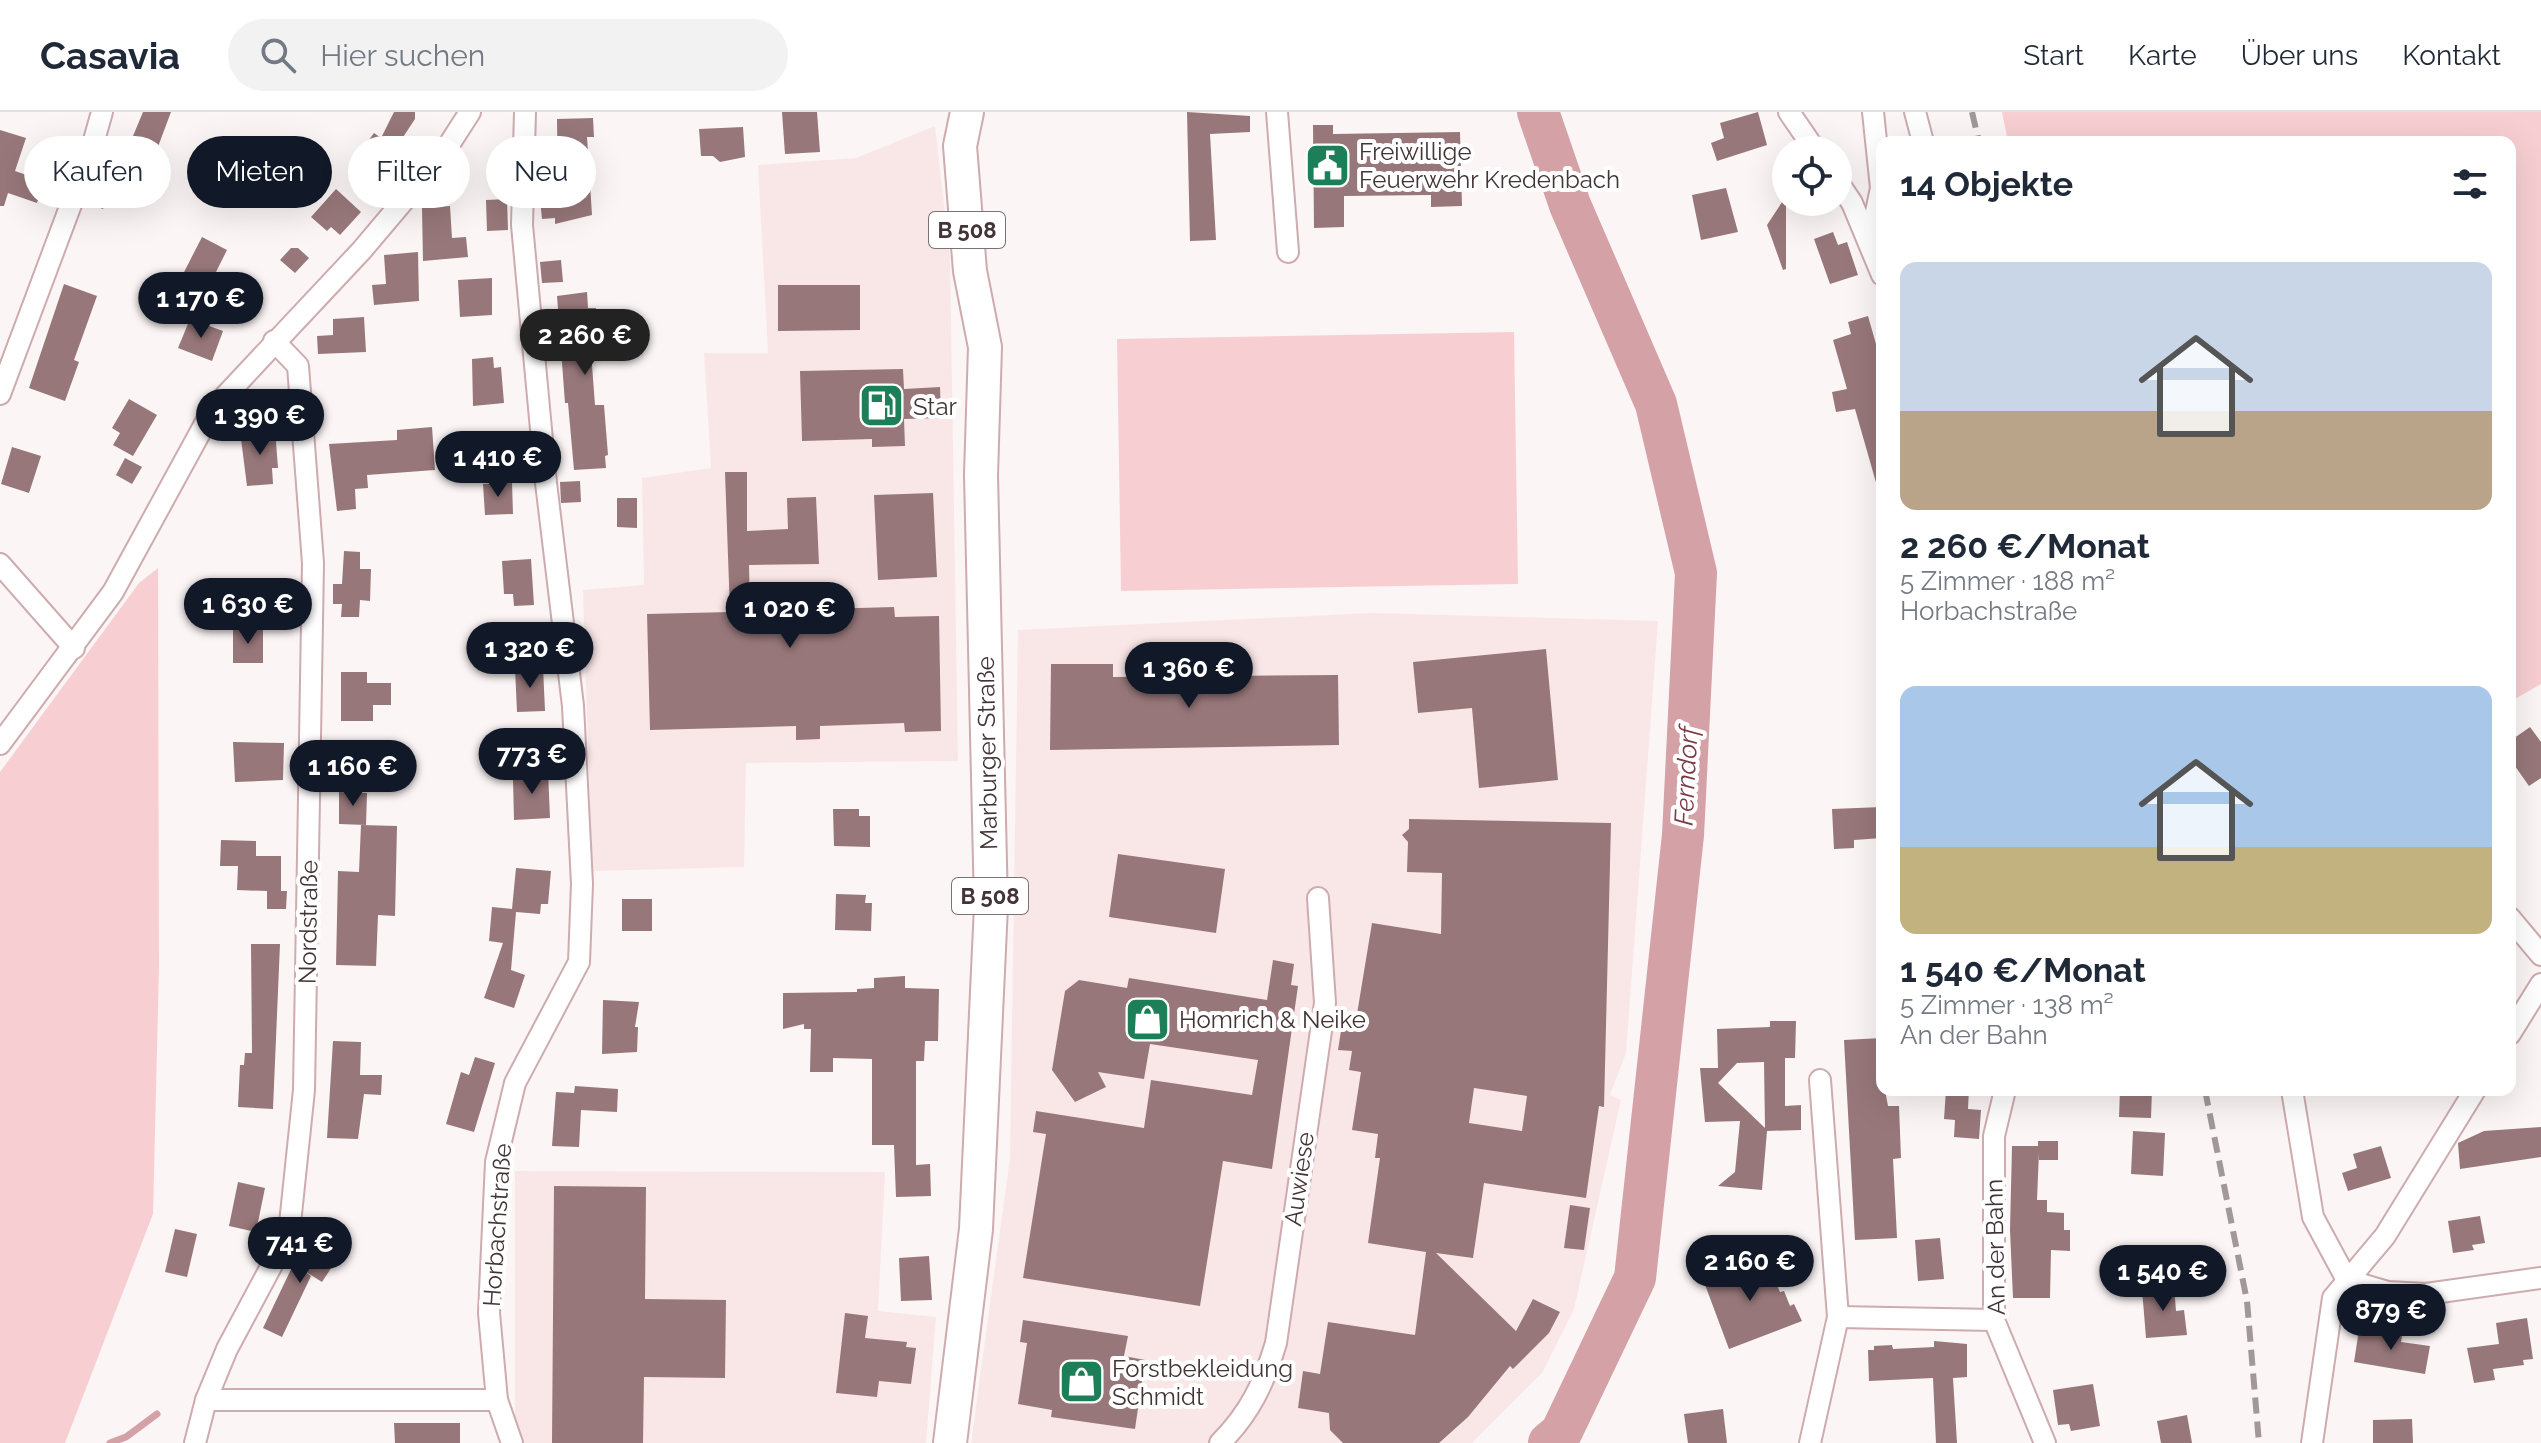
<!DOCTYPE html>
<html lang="de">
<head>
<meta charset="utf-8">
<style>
  body { margin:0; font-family:Raleway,sans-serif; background:#f2f2f3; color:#1f2937; height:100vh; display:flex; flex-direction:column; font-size:30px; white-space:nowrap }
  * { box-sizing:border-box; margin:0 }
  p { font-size:26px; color:#747a83 }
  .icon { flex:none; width:44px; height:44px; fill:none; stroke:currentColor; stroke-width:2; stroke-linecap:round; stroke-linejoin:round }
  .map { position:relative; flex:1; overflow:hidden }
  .drawer { position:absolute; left:1876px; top:24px; width:640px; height:960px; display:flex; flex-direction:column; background:#fff; border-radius:16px; box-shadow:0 8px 32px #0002 }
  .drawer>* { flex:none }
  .top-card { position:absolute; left:24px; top:24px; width:760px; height:72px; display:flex; gap:16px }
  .buttons { position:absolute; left:1772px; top:24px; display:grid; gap:16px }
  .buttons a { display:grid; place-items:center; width:80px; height:80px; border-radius:50%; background:#fff; box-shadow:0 8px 32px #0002; font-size:40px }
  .price { position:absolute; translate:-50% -68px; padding:0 18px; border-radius:28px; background:#111827; color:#fff; font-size:26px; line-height:52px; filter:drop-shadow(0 2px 4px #0008) }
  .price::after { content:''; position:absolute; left:50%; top:48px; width:24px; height:18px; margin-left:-12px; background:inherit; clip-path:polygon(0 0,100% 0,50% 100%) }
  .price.current { background:#222; color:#fff }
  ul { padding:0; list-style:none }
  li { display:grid; align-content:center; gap:16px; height:424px; padding:0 24px }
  li span { display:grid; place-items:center; height:248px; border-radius:16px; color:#555 }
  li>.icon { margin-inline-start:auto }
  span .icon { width:144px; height:144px; fill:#fffc; stroke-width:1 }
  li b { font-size:34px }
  h2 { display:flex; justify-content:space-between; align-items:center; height:96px; padding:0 24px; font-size:34px }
  .tag { padding:0 28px; border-radius:36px; background:#fff; box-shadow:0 8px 32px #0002; font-size:28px; line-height:72px }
  .tag.current { background:#111827; color:#fff }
  header { display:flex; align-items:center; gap:48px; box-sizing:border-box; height:112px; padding:0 40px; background:#fff; border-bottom:2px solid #e0e1e3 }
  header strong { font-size:38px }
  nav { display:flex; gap:44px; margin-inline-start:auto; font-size:28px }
  .search { width:560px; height:72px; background:#f2f2f3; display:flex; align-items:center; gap:20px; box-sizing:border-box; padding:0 28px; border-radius:44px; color:#747a83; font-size:30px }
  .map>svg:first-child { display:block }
</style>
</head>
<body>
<header>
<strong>Casavia</strong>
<div class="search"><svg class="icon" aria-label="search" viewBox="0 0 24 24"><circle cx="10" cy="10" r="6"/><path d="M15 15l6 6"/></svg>Hier suchen</div>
<nav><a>Start</a><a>Karte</a><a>Über uns</a><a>Kontakt</a></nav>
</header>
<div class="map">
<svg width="2541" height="1331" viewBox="0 0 2541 1331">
  <rect width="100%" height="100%" fill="#fcf5f5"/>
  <g fill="#f9e7e8">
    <polygon points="935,14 950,145 958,649 746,651 744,755 592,759 583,478 644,473 642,366 711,356 704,241 768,241 758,53 856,46"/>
    <polygon points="1372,501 1658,509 1626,941 1610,983 1621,988 1574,1197 1542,1261 1472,1331 971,1331 1010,1046 1018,518"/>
    <polygon points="515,1059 885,1060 878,1199 936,1205 926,1331 515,1331"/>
  </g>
  <g fill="#f7cfd3">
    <polygon points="2002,0 2541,0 2541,572 2510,590 2510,30 2008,30"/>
    <polygon points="1514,220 1518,472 1121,479 1117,227"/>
    <polygon points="158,456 159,855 153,1102 65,1331 0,1331 0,660 139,471"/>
  </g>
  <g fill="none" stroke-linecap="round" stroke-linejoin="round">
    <polyline stroke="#d4a1a7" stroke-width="7" points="110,1331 126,1325 157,1302"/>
    <polyline stroke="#d4a1a7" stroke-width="42" points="1538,0 1570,93 1656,292 1696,461 1683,723 1635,1166 1561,1321 1549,1331"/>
  </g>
  <g fill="#97777a" fill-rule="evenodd">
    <polygon points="143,0 171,0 153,48 162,52 147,87 107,71 118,46 123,48"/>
    <polygon points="394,0 415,0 415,7 378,63 355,47 374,21 381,26"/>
    <polygon points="782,0 817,0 820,40 785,42"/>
    <polygon points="1187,0 1250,4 1250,20 1210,22 1216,128 1190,129"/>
    <polygon points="1758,0 1767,33 1717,49 1711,31 1724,26 1720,11"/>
    <polygon points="593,6 594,25 587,25 592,103 555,112 555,106 542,107 540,87 558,86 557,7"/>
    <polygon points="1313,13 1333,13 1333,22 1460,20 1462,94 1431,95 1431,83 1344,84 1344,115 1314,116"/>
    <polygon points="743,15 745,45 720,50 713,44 701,44 699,17"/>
    <polygon points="0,18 26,26 15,59 44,69 37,91 8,81 4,94 0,94"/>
    <polygon points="94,69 112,76 103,97 86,91"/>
    <polygon points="1726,76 1738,120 1701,128 1692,83"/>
    <polygon points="336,77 361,100 340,123 331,115 327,119 311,105"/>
    <polygon points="1786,84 1786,157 1783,158 1767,113"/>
    <polygon points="507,87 508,118 487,119 486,88"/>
    <polygon points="450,94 452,126 466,125 468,145 423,149 422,96"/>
    <polygon points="1833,120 1838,133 1847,130 1858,163 1830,172 1814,127"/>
    <polygon points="202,125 227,138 216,160 246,176 237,193 182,164"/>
    <polygon points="291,136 298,136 309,146 295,161 280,148"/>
    <polygon points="418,140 419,189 374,193 372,173 386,172 384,143"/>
    <polygon points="561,148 563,170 542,171 540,150"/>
    <polygon points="492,166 492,203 460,205 458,168"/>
    <polygon points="64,172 97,184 74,248 79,250 65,289 29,276"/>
    <polygon points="778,173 860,173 860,218 778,219"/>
    <polygon points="587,180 588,196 596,196 598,219 633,218 634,238 591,240 595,293 604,293 608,343 605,344 606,356 574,358 568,291 565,291 557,184"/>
    <polygon points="1868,204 1882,253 1882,373 1877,374 1855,297 1836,300 1832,280 1847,277 1833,228 1851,222 1848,210"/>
    <polygon points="364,205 366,240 318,242 317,224 333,223 333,207"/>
    <polygon points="190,207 223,219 212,249 178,236"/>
    <polygon points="493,245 494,256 501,255 504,291 473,294 472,247"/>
    <polygon points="903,257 904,277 940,275 941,306 904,307 905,334 872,335 872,327 802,329 800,259"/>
    <polygon points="129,287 157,303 133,344 113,333 120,321 112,316"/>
    <polygon points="432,315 435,358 367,363 368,376 355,377 356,397 337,399 329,332 397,328 397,318"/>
    <polygon points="275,317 278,356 272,356 273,372 247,374 241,327 253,326 252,319"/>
    <polygon points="12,335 41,344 29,381 1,372"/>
    <polygon points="125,346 142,355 132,372 116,363"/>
    <polygon points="725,360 747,360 747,419 788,417 787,386 816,385 819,452 749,453 750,499 894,495 895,505 939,504 941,619 905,620 904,611 820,614 820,627 796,628 796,614 650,618 647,502 730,500"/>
    <polygon points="580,369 581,390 561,391 560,370"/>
    <polygon points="512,371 513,402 485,403 483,372"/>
    <polygon points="933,381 937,465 878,468 874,383"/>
    <polygon points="617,386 637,386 637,416 617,415"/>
    <polygon points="344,439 360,440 360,457 371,457 370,489 360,488 359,505 341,505 342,492 333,492 333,472 342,472"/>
    <polygon points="531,447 534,493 514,494 513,482 504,482 502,449"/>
    <rect x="233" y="517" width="30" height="34"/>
    <polygon points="1546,537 1558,668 1479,676 1472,596 1418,601 1413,550"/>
    <polygon points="1051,552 1113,552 1113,565 1338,563 1339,633 1050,638"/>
    <polygon points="543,555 545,599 517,600 515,556"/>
    <polygon points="341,560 367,560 367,571 391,571 391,593 373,593 373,609 341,609"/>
    <polygon points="2530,615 2541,630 2541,666 2529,674 2510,647 2510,629"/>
    <polygon points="233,630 284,631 283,668 235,670"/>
    <polygon points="519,659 548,659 550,706 514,708 513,668 519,668"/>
    <polygon points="339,680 367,681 366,713 339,712"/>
    <polygon points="1882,695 1882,726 1854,728 1854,736 1834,737 1832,697"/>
    <polygon points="833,697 859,697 859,704 870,704 870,735 834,734"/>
    <path d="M1409 707 1611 711 1604 995 1599 994 1586 1086 1484 1071 1473 1146 1436 1141 1516 1219 1533 1187 1560 1200 1549 1221 1513 1257 1510 1254 1468 1305 1439 1331H1343L1330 1318 1329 1301 1298 1296 1303 1259 1320 1262 1328 1210 1415 1223 1426 1140 1368 1131 1380 1046H1375L1378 1022 1352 1018 1361 960 1349 958 1352 939 1338 938 1344 900 1357 902 1372 811 1441 822 1442 761 1407 760 1408 730 1402 723 1409 717ZM1474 976 1527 984 1522 1019 1469 1011Z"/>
    <polygon points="361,713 397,714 395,804 378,803 376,854 336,853 338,759 359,760"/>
    <polygon points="221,728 256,729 256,744 281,744 281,779 287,779 286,797 267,797 267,779 237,778 238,754 220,754"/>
    <polygon points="1118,742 1225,757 1216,821 1109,805"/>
    <polygon points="516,756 551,759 548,792 541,792 540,802 516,800 511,858 525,863 514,896 484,886 503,831 489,829 492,795 512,797"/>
    <polygon points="836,782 866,783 865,791 872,791 871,819 835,818"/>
    <rect x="622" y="787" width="30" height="32"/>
    <polygon points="251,832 280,832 273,997 238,995 240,953 244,953 245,941 252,941"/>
    <polygon points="1273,848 1294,852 1291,873 1298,874 1272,1057 1223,1049 1200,1194 1023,1166 1046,1022 1033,1020 1036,999 1144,1016 1151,968 1252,983 1258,948 1150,932 1144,967 1098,960 1106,975 1075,990 1052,958 1065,879 1079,868 1127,876 1129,866 1267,888"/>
    <polygon points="905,864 905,876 939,877 938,929 925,929 924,949 916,949 916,1053 930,1052 931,1084 896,1085 894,1033 872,1033 872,947 833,946 833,960 810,960 811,917 804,917 804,912 783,917 783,881 857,880 857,877 874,876 874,866"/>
    <polygon points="603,888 639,890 635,915 638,915 637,940 602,942"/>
    <path d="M1770 909H1796L1795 946H1785V994L1801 993V1018L1767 1019 1762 1078 1718 1074 1735 1060 1740 1009 1705 1010 1700 956H1718L1717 917 1770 915ZM1764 950 1765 1016 1718 971 1737 951Z"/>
    <polygon points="1882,926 1882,978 1885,978 1888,994 1899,994 1901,1046 1893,1047 1897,1126 1855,1128 1844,928"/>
    <polygon points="333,929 361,930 360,963 382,963 381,983 364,982 358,1027 327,1026"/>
    <polygon points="475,945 495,951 474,1020 446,1012 461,960 469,963"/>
    <polygon points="575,974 618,977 617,1000 581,998 579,1035 552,1034 556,980 574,981"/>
    <polygon points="1946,978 1969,978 1968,997 1981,998 1979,1027 1954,1025 1955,1008 1944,1007"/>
    <polygon points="2120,978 2152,978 2151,1006 2119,1005"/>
    <polygon points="2541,1015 2541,1045 2460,1057 2458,1031 2484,1019"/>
    <polygon points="2133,1019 2165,1021 2163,1064 2131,1062"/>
    <polygon points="2038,1029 2058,1029 2058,1048 2039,1048 2039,1040 2037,1088 2047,1088 2047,1100 2064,1101 2064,1118 2070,1118 2070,1139 2051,1138 2050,1186 2013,1186 2010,1118 2012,1034 2038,1034"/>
    <polygon points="2381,1034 2391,1066 2348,1079 2342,1061 2357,1056 2353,1042"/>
    <polygon points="238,1070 265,1076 256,1120 229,1114"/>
    <polygon points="554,1074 646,1075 645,1187 726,1188 725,1266 644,1265 643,1331 552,1331"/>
    <polygon points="1570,1093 1590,1096 1584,1138 1564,1136"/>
    <polygon points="2480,1104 2485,1131 2472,1133 2474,1138 2453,1141 2448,1109"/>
    <polygon points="175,1117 197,1122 187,1165 165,1160"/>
    <polygon points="318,1126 341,1141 322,1170 303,1158 311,1164 282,1225 263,1216 294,1151 298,1154"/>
    <polygon points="1940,1126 1944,1167 1918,1169 1915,1128"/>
    <polygon points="929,1144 932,1188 901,1189 899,1146"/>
    <polygon points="1751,1146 1755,1156 1767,1151 1780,1180 1784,1179 1790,1194 1794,1192 1802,1209 1729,1237 1704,1170"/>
    <polygon points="2174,1174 2176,1199 2184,1198 2187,1223 2146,1226 2142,1177"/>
    <polygon points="845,1201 868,1204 865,1226 907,1230 906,1235 916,1236 911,1272 879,1269 877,1285 836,1281"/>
    <polygon points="2527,1206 2533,1247 2523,1248 2524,1253 2493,1257 2495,1268 2474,1271 2467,1236 2499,1232 2496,1211"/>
    <polygon points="1023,1208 1128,1224 1124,1244 1145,1248 1135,1317 1051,1305 1052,1298 1018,1292 1027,1231 1020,1230"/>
    <polygon points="2359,1218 2402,1224 2401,1230 2430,1234 2425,1262 2354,1250"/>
    <polygon points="1934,1229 1967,1232 1967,1265 1953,1266 1957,1331 1936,1331 1933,1266 1869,1269 1868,1238 1874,1238 1874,1234 1892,1233 1893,1237 1934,1235"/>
    <polygon points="2093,1272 2100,1314 2071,1319 2069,1312 2058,1313 2053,1278"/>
    <polygon points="1723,1297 1727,1331 1688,1331 1684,1302"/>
    <polygon points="2187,1303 2192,1331 2161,1331 2157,1309"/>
    <polygon points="2412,1307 2413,1331 2373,1331 2373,1308"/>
    <polygon points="394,1311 460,1311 460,1331 395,1331"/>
  </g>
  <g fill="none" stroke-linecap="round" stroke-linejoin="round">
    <defs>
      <g id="street">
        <polyline points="1277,0 1288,140"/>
        <polyline points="1789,0 1815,38"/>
        <polyline points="1915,0 1923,30"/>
        <polyline points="1838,70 1852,91 1882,163"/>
        <polyline points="1870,129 1881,76 1873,0"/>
        <polyline points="0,282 91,39 102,0"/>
        <polyline points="0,452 74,536"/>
        <polyline points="0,632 113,480 213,297 362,138 443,42 470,0"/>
        <polyline points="2510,806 2541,843"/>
        <polyline points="2510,922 2541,872"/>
        <polyline points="2005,978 1994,1024 1994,1208 2045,1331"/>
        <polyline points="2292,978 2313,1105 2347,1168 2388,1180 2426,1182 2541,1166"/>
        <polyline points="1838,1205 1994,1208"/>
        <polyline points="206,1288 497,1288"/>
        <polyline points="195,1331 206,1288 227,1237 289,1121 304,978 313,451 298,254 274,229"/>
        <polyline points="512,1331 497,1288 489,1201 496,1050 515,971 579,850 582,772 573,594 546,371 522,113 525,0"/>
        <path d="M1220 1331C1250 1301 1264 1271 1276 1231L1325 891 1318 786"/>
        <polyline points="1810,1331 1838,1205 1820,968"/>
        <polyline points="2312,1331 2333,1186 2385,1124 2475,978"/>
      </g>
      <polyline id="primary" points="950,1331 976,1117 991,794 981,363 985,235 970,159 960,34 967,0"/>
    </defs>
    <use href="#street" stroke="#cdabae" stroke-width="24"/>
    <use href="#primary" stroke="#cdabae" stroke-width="36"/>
    <use href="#street" stroke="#fff" stroke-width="20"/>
    <use href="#primary" stroke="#fff" stroke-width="32"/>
    <g stroke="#a29899" stroke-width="6" stroke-dasharray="16 8" stroke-linecap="butt">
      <polyline points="1972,0 1979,30"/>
      <polyline points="2205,978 2247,1189 2259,1331"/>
    </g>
  </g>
  <defs>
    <symbol id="civic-square" viewBox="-11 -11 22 22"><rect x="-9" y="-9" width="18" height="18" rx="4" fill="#1c7f58" stroke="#fff"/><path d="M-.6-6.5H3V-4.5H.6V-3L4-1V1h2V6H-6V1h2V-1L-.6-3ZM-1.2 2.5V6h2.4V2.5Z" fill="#fff"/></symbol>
    <symbol id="fuel-square" viewBox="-11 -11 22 22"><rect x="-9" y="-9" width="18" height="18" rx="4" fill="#1c7f58" stroke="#fff"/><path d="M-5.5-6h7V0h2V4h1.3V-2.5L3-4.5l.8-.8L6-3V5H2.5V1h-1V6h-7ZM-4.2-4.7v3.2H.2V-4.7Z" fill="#fff"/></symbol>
    <symbol id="shop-square" viewBox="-11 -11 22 22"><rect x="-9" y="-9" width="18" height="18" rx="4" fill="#1c7f58" stroke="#fff"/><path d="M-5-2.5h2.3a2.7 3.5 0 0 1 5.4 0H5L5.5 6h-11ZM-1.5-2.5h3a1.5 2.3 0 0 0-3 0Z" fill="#fff"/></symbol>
  </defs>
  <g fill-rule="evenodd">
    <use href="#civic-square" x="1302" y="28" width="51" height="51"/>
    <use href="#fuel-square" x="856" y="268" width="51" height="51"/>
    <use href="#shop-square" x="1122" y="882" width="51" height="51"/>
    <use href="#shop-square" x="1056" y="1244" width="51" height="51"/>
  </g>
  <g text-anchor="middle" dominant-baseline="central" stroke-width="8" stroke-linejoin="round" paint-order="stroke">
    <g fill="#fff" stroke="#7b7273" stroke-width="2">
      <rect x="929" y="100" width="76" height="36" rx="6"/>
      <rect x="952" y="766" width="76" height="36" rx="6"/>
    </g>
    <g font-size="22" font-weight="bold" fill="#433537">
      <text x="967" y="118">B 508</text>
      <text x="990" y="784">B 508</text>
    </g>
    <g font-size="24" fill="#433537" stroke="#fff" text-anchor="start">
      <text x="1359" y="39">Freiwillige<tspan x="1359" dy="28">Feuerwehr Kredenbach</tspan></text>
      <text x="913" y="294">Star</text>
      <text x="1179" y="907">Homrich &amp; Neike</text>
      <text x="1112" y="1256">Forstbekleidung<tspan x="1112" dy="28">Schmidt</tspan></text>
    </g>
    <g font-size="24" fill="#433537" stroke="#fff">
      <text transform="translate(987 641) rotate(-91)">Marburger Straße</text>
      <text transform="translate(308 810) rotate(-89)">Nordstraße</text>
      <text transform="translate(1299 1067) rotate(-82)">Auwiese</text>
      <text transform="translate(497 1113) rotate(-86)">Horbachstraße</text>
      <text transform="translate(1995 1135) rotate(-91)">An der Bahn</text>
    </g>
    <g font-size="26" font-style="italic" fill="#7b3b45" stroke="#fff">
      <text transform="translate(1686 664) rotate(-87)">Ferndorf</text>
    </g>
  </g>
</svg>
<div class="buttons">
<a><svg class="icon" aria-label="locate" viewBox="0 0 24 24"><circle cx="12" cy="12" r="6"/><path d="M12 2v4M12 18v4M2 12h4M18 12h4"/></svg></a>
</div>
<b class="price" style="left:201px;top:228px">1 170 €</b>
<b class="price current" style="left:585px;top:265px">2 260 €</b>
<b class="price" style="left:260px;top:345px">1 390 €</b>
<b class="price" style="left:498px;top:387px">1 410 €</b>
<b class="price" style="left:248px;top:534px">1 630 €</b>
<b class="price" style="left:790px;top:538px">1 020 €</b>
<b class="price" style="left:530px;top:578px">1 320 €</b>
<b class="price" style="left:1189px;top:598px">1 360 €</b>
<b class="price" style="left:532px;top:684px">773 €</b>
<b class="price" style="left:353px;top:696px">1 160 €</b>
<b class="price" style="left:300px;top:1173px">741 €</b>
<b class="price" style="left:1750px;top:1191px">2 160 €</b>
<b class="price" style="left:2163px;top:1201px">1 540 €</b>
<b class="price" style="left:2391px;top:1240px">879 €</b>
<div class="top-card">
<a class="tag">Kaufen</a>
<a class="tag current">Mieten</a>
<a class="tag">Filter</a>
<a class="tag">Neu</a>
</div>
<section class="drawer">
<h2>14 Objekte<svg class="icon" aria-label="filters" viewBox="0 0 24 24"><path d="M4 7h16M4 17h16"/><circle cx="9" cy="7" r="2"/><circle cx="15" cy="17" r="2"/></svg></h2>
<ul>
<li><span style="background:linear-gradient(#c9d6e8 60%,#b9a48a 0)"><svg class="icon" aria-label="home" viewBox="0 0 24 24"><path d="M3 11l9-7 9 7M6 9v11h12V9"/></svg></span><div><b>2 260 €/Monat</b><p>5 Zimmer · 188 m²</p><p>Horbachstraße</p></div></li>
<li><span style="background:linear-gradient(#a9c7e8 65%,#c2b280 0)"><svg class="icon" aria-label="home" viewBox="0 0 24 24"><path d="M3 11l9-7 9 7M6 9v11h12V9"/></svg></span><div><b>1 540 €/Monat</b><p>5 Zimmer · 138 m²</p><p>An der Bahn</p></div></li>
</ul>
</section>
</div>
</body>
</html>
